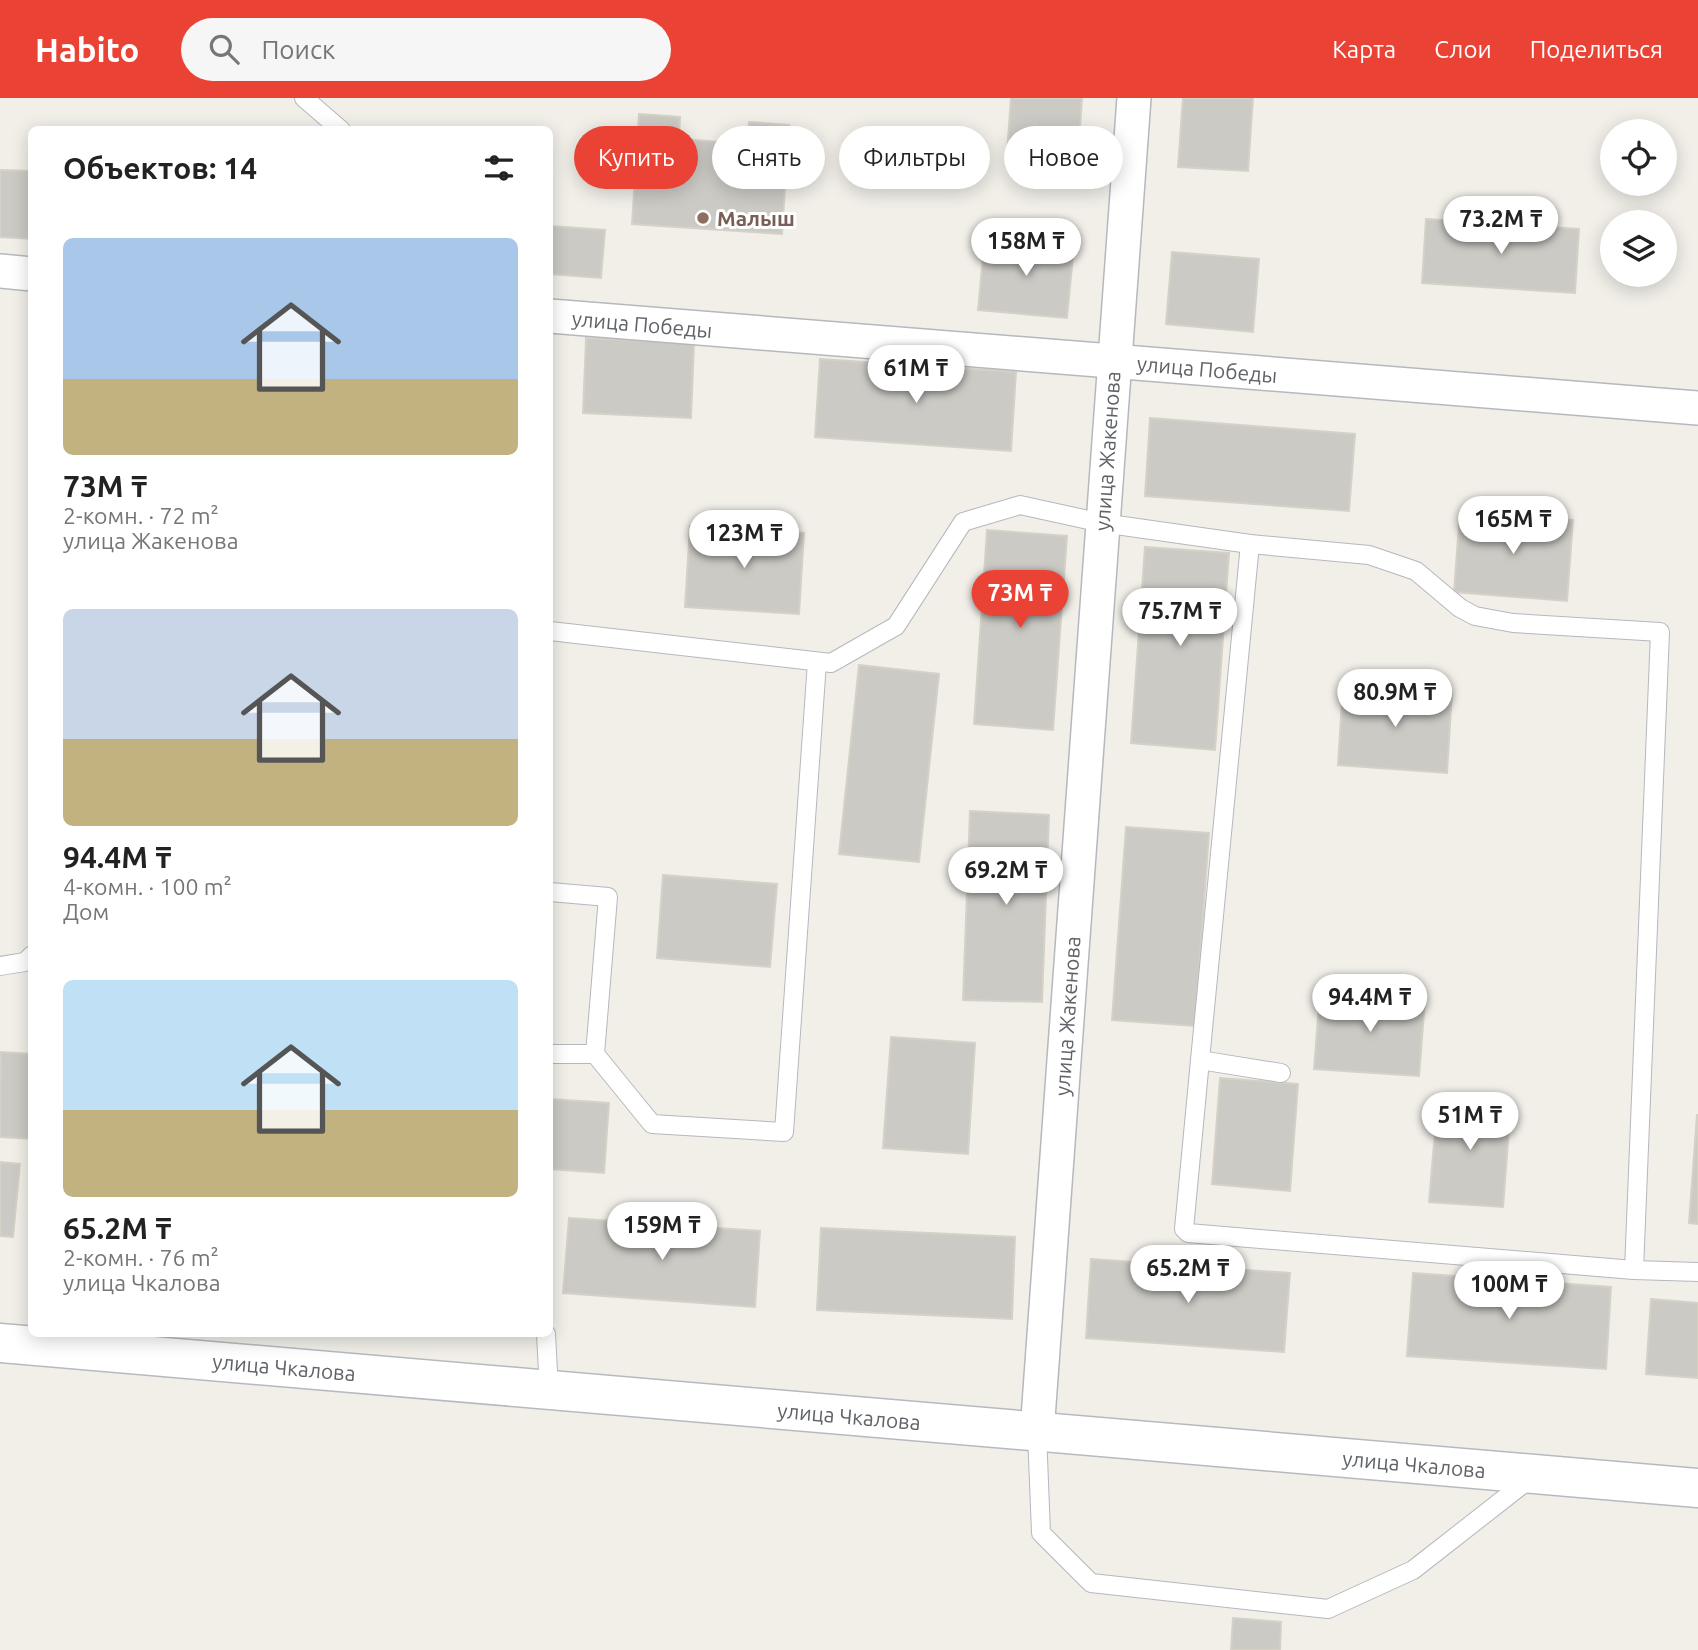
<!DOCTYPE html>
<html lang="ru">
<head>
<meta charset="utf-8">
<style>
  body { margin:0; font-family:Ubuntu,sans-serif; background:#f6f6f6; color:#222; height:100vh; display:flex; flex-direction:column; font-size:26px; white-space:nowrap }
  * { box-sizing:border-box; margin:0 }
  p { font-size:23px; color:#767676 }
  .icon { flex:none; width:38px; height:38px; fill:none; stroke:currentColor; stroke-width:2; stroke-linecap:round; stroke-linejoin:round }
  .map { position:relative; flex:1; overflow:hidden }
  .details { position:absolute; left:28px; top:28px; width:525px; height:1211px; display:flex; flex-direction:column; background:#fff; border-radius:10px; box-shadow:0 4px 18px #0003 }
  .details>* { flex:none }
  .top-card { position:absolute; left:574px; top:28px; width:665px; height:63px; display:flex; gap:14px }
  .buttons { position:absolute; left:1600px; top:21px; display:grid; gap:14px }
  .buttons a { display:grid; place-items:center; width:77px; height:77px; border-radius:50%; background:#fff; box-shadow:0 4px 18px #0003; font-size:35px }
  .price { position:absolute; translate:-50% -60px; padding:0 16px; border-radius:24px; background:#fff; color:#222; font-size:23px; line-height:46px; filter:drop-shadow(0 2px 4px #0008) }
  .price::after { content:''; position:absolute; left:50%; top:42px; width:21px; height:16px; margin-left:-10px; background:inherit; clip-path:polygon(0 0,100% 0,50% 100%) }
  .price.on { background:#ea4335; color:#fff }
  ul { padding:0; list-style:none }
  li { display:grid; align-content:center; gap:14px; height:371px; padding:0 35px }
  li span { display:grid; place-items:center; height:217px; border-radius:10px; color:#555 }
  li>.icon { margin-inline-start:auto }
  span .icon { width:126px; height:126px; fill:#fffc; stroke-width:1 }
  li b { font-size:30px }
  h2 { display:flex; justify-content:space-between; align-items:center; height:84px; padding:0 35px; font-size:30px }
  .chip { padding:0 24px; border-radius:32px; background:#fff; box-shadow:0 4px 18px #0003; font-size:24px; line-height:63px }
  .chip.on { background:#ea4335; color:#fff }
  header { display:flex; align-items:center; gap:42px; box-sizing:border-box; height:98px; padding:0 35px; background:#ea4335; color:#fff }
  header strong { font-size:33px }
  nav { display:flex; gap:38px; margin-inline-start:auto; font-size:24px }
  .search { width:490px; height:63px; background:#f6f6f6; display:flex; align-items:center; gap:18px; box-sizing:border-box; padding:0 24px; border-radius:38px; color:#767676; font-size:26px }
  .map>svg:first-child { display:block }
</style>
</head>
<body>
<header>
<strong>Habito</strong>
<div class="search"><svg class="icon" aria-label="search" viewBox="0 0 24 24"><circle cx="10" cy="10" r="6"/><path d="M15 15l6 6"/></svg>Поиск</div>
<nav><a>Карта</a><a>Слои</a><a>Поделиться</a></nav>
</header>
<div class="map">
<svg width="1698" height="1552" viewBox="0 0 1698 1552">
  <rect width="100%" height="100%" fill="#f1efe8"/>
  <g fill="#cccac5" stroke="#d6d1c6" stroke-width="2">
    <polygon points="1011,0 1082,0 1078,59 1007,54"/>
    <polygon points="1183,0 1253,0 1248,73 1178,69"/>
    <polygon points="639,16 680,19 679,41 748,46 749,24 789,27 782,136 632,126"/>
    <polygon points="0,72 32,73 32,141 0,139"/>
    <polygon points="1426,121 1579,131 1575,195 1422,185"/>
    <polygon points="550,128 605,132 601,180 550,176"/>
    <polygon points="985,139 1074,147 1067,220 978,212"/>
    <polygon points="1172,154 1259,161 1253,234 1166,226"/>
    <polygon points="586,240 694,245 691,320 583,315"/>
    <polygon points="820,261 1016,274 1011,353 815,339"/>
    <polygon points="1150,320 1355,336 1349,413 1145,398"/>
    <polygon points="1460,413 1573,422 1567,503 1454,494"/>
    <polygon points="690,428 804,435 799,516 685,509"/>
    <polygon points="987,432 1067,438 1053,632 974,626"/>
    <polygon points="1145,449 1229,455 1215,652 1131,645"/>
    <polygon points="859,567 939,576 919,764 839,756"/>
    <polygon points="1343,587 1452,594 1447,675 1338,667"/>
    <polygon points="970,713 1049,717 1042,904 963,902"/>
    <polygon points="1126,729 1209,735 1195,928 1112,922"/>
    <polygon points="663,777 777,786 770,869 657,860"/>
    <polygon points="1320,895 1425,902 1419,978 1314,971"/>
    <polygon points="891,939 975,945 968,1056 883,1050"/>
    <polygon points="1,954 32,956 32,1041 0,1039"/>
    <polygon points="1220,980 1298,986 1290,1093 1212,1086"/>
    <polygon points="1438,999 1511,1005 1503,1109 1429,1104"/>
    <polygon points="550,1001 609,1005 604,1075 550,1071"/>
    <polygon points="1697,1017 1698,1017 1698,1126 1689,1125"/>
    <polygon points="0,1064 20,1066 13,1139 0,1138"/>
    <polygon points="569,1120 760,1133 755,1209 563,1195"/>
    <polygon points="821,1130 1015,1139 1012,1221 817,1212"/>
    <polygon points="1091,1161 1290,1175 1284,1254 1086,1240"/>
    <polygon points="1413,1175 1611,1189 1606,1271 1407,1258"/>
    <polygon points="1651,1201 1698,1205 1698,1280 1646,1276"/>
    <polygon points="1233,1520 1281,1524 1280,1552 1231,1552"/>
  </g>
  <g fill="none" stroke-linecap="round" stroke-linejoin="round">
    <defs>
      <g id="service">
        <polyline points="304,0 341,32"/>
        <polyline points="1250,446 1200,962 1281,975"/>
        <polyline points="550,533 831,565 896,528 963,424 1020,407 1102,425 1250,446 1369,457 1416,473 1460,510 1475,518 1513,525 1660,534 1634,1172"/>
        <polyline points="550,794 608,799 595,956 652,1026 784,1034 817,564"/>
        <polyline points="0,868 25,864 32,857"/>
        <polyline points="550,956 595,956"/>
        <polyline points="1200,962 1184,1131 1188,1135 1634,1172 1698,1174"/>
        <polyline points="546,1236 549,1292"/>
        <polyline points="1037,1334 1041,1435 1091,1485 1328,1511 1413,1472 1532,1379"/>
      </g>
      <g id="minor">
        <polyline points="0,173 32,176"/>
        <polyline points="550,218 1698,310"/>
        <polyline points="1037,1334 1134,0"/>
      </g>
      <polyline id="secondary" points="0,1245 1698,1390"/>
    </defs>
    <use href="#service" stroke="#b5b8bc" stroke-width="20"/>
    <use href="#minor" stroke="#b5b8bc" stroke-width="36"/>
    <use href="#secondary" stroke="#b6babf" stroke-width="41"/>
    <use href="#service" stroke="#fff" stroke-width="18"/>
    <use href="#minor" stroke="#fff" stroke-width="33"/>
    <use href="#secondary" stroke="#fff" stroke-width="38"/>
  </g>
  <circle fill="#8d6e63" stroke="#fff" stroke-width="2.5" cx="703" cy="120" r="7"/>
  <g text-anchor="middle" dominant-baseline="central" stroke-width="6" stroke-linejoin="round" paint-order="stroke">
    <g font-size="21" font-weight="bold" fill="#785e54" stroke="#fff" text-anchor="start">
      <text x="717" y="120">Малыш</text>
    </g>
    <g font-size="21" fill="#5f6368" stroke="#fff">
      <text transform="translate(642 226) rotate(5)">улица Победы</text>
      <text transform="translate(1207 271) rotate(5)">улица Победы</text>
      <text transform="translate(1107 353) rotate(-86)">улица Жакенова</text>
      <text transform="translate(1067 918) rotate(-86)">улица Жакенова</text>
      <text transform="translate(284 1269) rotate(5)">улица Чкалова</text>
      <text transform="translate(849 1318) rotate(5)">улица Чкалова</text>
      <text transform="translate(1414 1366) rotate(5)">улица Чкалова</text>
    </g>
  </g>
</svg>
<div class="buttons">
<a><svg class="icon" aria-label="locate" viewBox="0 0 24 24"><circle cx="12" cy="12" r="6"/><path d="M12 2v4M12 18v4M2 12h4M18 12h4"/></svg></a>
<a><svg class="icon" aria-label="layers" viewBox="0 0 24 24"><path d="M12 4l9 5-9 5-9-5zM3 14l9 5 9-5"/></svg></a>
</div>
<b class="price" style="left:1501px;top:158px">73.2M ₸</b>
<b class="price" style="left:1026px;top:180px">158M ₸</b>
<b class="price" style="left:916px;top:307px">61M ₸</b>
<b class="price" style="left:1513px;top:458px">165M ₸</b>
<b class="price" style="left:744px;top:472px">123M ₸</b>
<b class="price on" style="left:1020px;top:532px">73M ₸</b>
<b class="price" style="left:1180px;top:550px">75.7M ₸</b>
<b class="price" style="left:1395px;top:631px">80.9M ₸</b>
<b class="price" style="left:1006px;top:809px">69.2M ₸</b>
<b class="price" style="left:1370px;top:936px">94.4M ₸</b>
<b class="price" style="left:1470px;top:1054px">51M ₸</b>
<b class="price" style="left:662px;top:1164px">159M ₸</b>
<b class="price" style="left:1188px;top:1207px">65.2M ₸</b>
<b class="price" style="left:1509px;top:1223px">100M ₸</b>
<div class="top-card">
<a class="chip on">Купить</a>
<a class="chip">Снять</a>
<a class="chip">Фильтры</a>
<a class="chip">Новое</a>
</div>
<section class="details">
<h2>Объектов: 14<svg class="icon" aria-label="filters" viewBox="0 0 24 24"><path d="M4 7h16M4 17h16"/><circle cx="9" cy="7" r="2"/><circle cx="15" cy="17" r="2"/></svg></h2>
<ul>
<li><span style="background:linear-gradient(#a9c7e8 65%,#c2b280 0)"><svg class="icon" aria-label="home" viewBox="0 0 24 24"><path d="M3 11l9-7 9 7M6 9v11h12V9"/></svg></span><div><b>73M ₸</b><p>2-комн. · 72 m²</p><p>улица Жакенова</p></div></li>
<li><span style="background:linear-gradient(#c9d6e8 60%,#c2b280 0)"><svg class="icon" aria-label="home" viewBox="0 0 24 24"><path d="M3 11l9-7 9 7M6 9v11h12V9"/></svg></span><div><b>94.4M ₸</b><p>4-комн. · 100 m²</p><p>Дом</p></div></li>
<li><span style="background:linear-gradient(#bfe0f5 60%,#c2b280 0)"><svg class="icon" aria-label="home" viewBox="0 0 24 24"><path d="M3 11l9-7 9 7M6 9v11h12V9"/></svg></span><div><b>65.2M ₸</b><p>2-комн. · 76 m²</p><p>улица Чкалова</p></div></li>
</ul>
</section>
</div>
</body>
</html>
